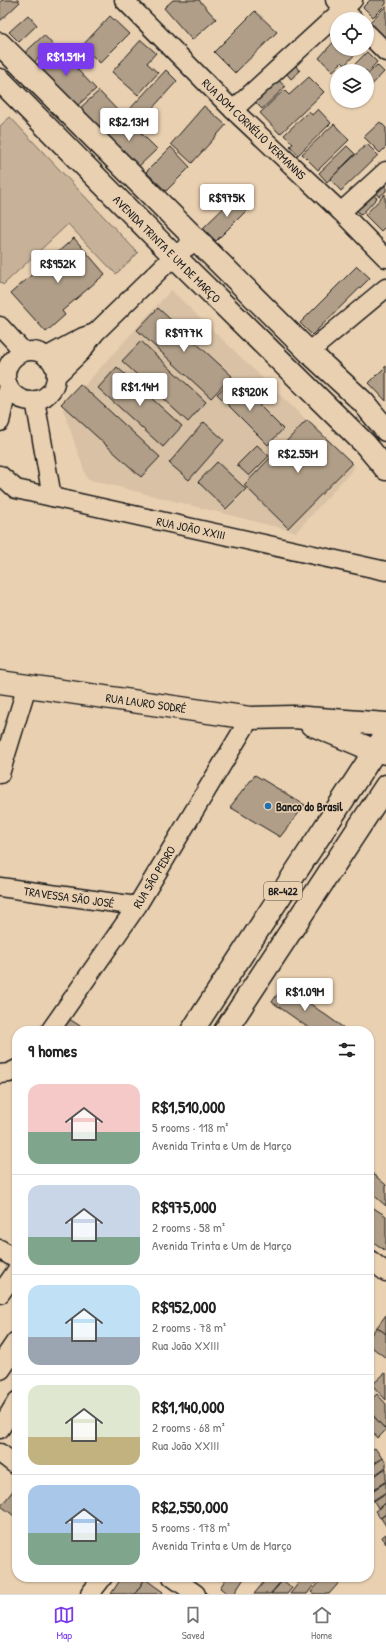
<!DOCTYPE html>
<html lang="en">
<head>
<meta charset="utf-8">
<style>
  body { margin:0; font-family:"Patrick Hand",sans-serif; background:#f6f6f6; color:#222; height:100vh; display:flex; flex-direction:column; font-size:15px; white-space:nowrap }
  * { box-sizing:border-box; margin:0 }
  p { font-size:13px; color:#767676 }
  .icon { flex:none; width:22px; height:22px; fill:none; stroke:currentColor; stroke-width:2; stroke-linecap:round; stroke-linejoin:round }
  .map { position:relative; flex:1; overflow:hidden }
  .drawer { position:absolute; left:12px; top:1026px; width:362px; height:556px; display:flex; flex-direction:column; background:#fff; border-radius:16px; box-shadow:0 1px 3px #0004 }
  .drawer>* { flex:none }
  .tools { position:absolute; left:330px; top:12px; display:grid; gap:8px }
  .tools a { display:grid; place-items:center; width:44px; height:44px; border-radius:50%; background:#fff; box-shadow:0 1px 3px #0004; font-size:20px }
  .price { position:absolute; translate:-50% -34px; padding:0 9px; border-radius:4px; background:#fff; color:#222; font-size:13px; line-height:26px; filter:drop-shadow(0 1px 2px #0008) }
  .price::after { content:''; position:absolute; left:50%; top:24px; width:12px; height:9px; margin-left:-6px; background:inherit; clip-path:polygon(0 0,100% 0,50% 100%) }
  .price.selected { background:#7c3aed; color:#fff }
  ul { padding:0; list-style:none }
  li { display:flex; align-items:center; gap:12px; height:100px; padding:0 16px }
  li+li { border-top:1px solid #e0e0e0 }
  li span { display:grid; place-items:center; flex:none; width:112px; height:80px; border-radius:12px; color:#555 }
  li>.icon { margin-inline-start:auto }
  span .icon { width:48px; height:48px; fill:#fffc; stroke-width:1 }
  li b { font-size:17px }
  h2 { display:flex; justify-content:space-between; align-items:center; height:48px; padding:0 16px; font-size:17px }
  .tabs { display:flex; justify-content:space-around; align-items:center; height:56px; border-top:1px solid #e0e0e0; background:#fff; font-size:11px; color:#767676 }
  .tabs a { display:grid; justify-items:center; gap:2px }
  .tabs .selected { color:#7c3aed }
  .map>svg:first-child { display:block }
</style>
</head>
<body>
<div class="map">
<svg width="386" height="1594" viewBox="0 0 386 1594">
  <rect width="100%" height="100%" fill="#e9d0b1"/>
  <filter id="ink" filterUnits="userSpaceOnUse"><feTurbulence type="fractalNoise" baseFrequency=".025" numOctaves="2"/><feDisplacementMap in="SourceGraphic" scale="8" xChannelSelector="R" yChannelSelector="G"/><feConvolveMatrix kernelMatrix="1 2 1 2 8 2 1 2 1" color-interpolation-filters="sRGB"/></filter>
  <g filter="url(#ink)">
    <polygon fill="#d8c1a5" points="171,290 355,467 296,532 87,479 63,409"/>
    <polygon fill="#c7b299" stroke="#72675a" points="10,117 138,253 116,274 68,224 3,285 0,282 0,126"/>
    <g fill="#b09e88" stroke="#1c1c1c">
      <polygon points="2,0 18,0 20,2 0,21 0,2"/>
      <polygon points="173,0 199,0 216,19 192,40 164,8"/>
      <polygon points="370,0 386,0 386,4 373,17 363,7"/>
      <polygon points="386,6 386,39 369,23"/>
      <polygon points="255,11 277,32 235,73 214,52"/>
      <polygon points="28,15 37,25 19,42 9,32"/>
      <polygon points="110,16 129,34 100,63 82,46"/>
      <polygon points="44,35 53,45 28,68 19,58"/>
      <polygon points="337,38 337,49 360,49 345,65 342,62 333,71 319,58"/>
      <polygon points="141,40 156,53 147,63 158,73 138,95 112,72"/>
      <polygon points="56,47 96,89 77,106 37,65"/>
      <polygon points="367,52 377,62 367,73 367,71 348,71"/>
      <polygon points="292,61 300,71 291,79 283,69"/>
      <polygon points="377,65 384,72 367,90 367,75"/>
      <polygon points="166,70 177,81 140,122 128,111"/>
      <polygon points="309,77 324,92 280,134 260,113 284,90 289,95"/>
      <polygon points="277,78 285,87 262,109 254,101"/>
      <polygon points="99,91 120,113 101,130 80,108"/>
      <polygon points="204,106 226,125 192,163 171,144"/>
      <polygon points="318,109 331,123 298,155 290,146 293,144 284,135 309,111 312,115"/>
      <polygon points="122,114 157,149 136,169 102,134"/>
      <polygon points="380,122 386,128 386,147 380,153 364,137"/>
      <polygon points="334,124 349,140 318,170 302,154"/>
      <polygon points="367,144 378,155 341,191 330,179"/>
      <polygon points="347,146 355,154 327,182 319,173"/>
      <polygon points="171,147 190,167 166,191 146,172"/>
      <polygon points="386,173 386,191 379,197 371,187"/>
      <polygon points="369,191 377,198 361,215 353,207"/>
      <polygon points="238,194 250,207 216,241 203,228"/>
      <polygon points="385,194 386,226 381,231 365,215"/>
      <polygon points="74,238 105,274 62,311 65,315 46,332 11,293"/>
      <polygon points="357,266 370,278 312,335 300,323"/>
      <polygon points="158,308 232,376 211,398 137,330"/>
      <polygon points="141,341 206,402 188,422 122,361"/>
      <polygon points="386,366 386,401 369,383"/>
      <polygon points="117,367 182,426 163,447 98,388"/>
      <polygon points="233,379 283,429 268,445 217,394"/>
      <polygon points="80,384 160,457 141,477 61,404"/>
      <polygon points="307,420 352,463 288,528 244,485"/>
      <polygon points="204,422 224,440 189,480 169,463"/>
      <polygon points="257,445 269,456 249,476 237,465"/>
      <polygon points="217,462 246,489 226,509 198,482"/>
      <polygon points="255,775 305,805 280,837 230,807"/>
      <polygon points="284,985 348,1031 313,1031 272,1002"/>
      <polygon points="63,1015 88,1031 53,1031"/>
      <polygon points="281,1027 287,1031 278,1031"/>
      <polygon points="372,1173 386,1185 386,1206 369,1191 369,1176"/>
      <polygon points="369,1205 386,1216 386,1251 369,1239"/>
      <polygon points="386,1315 386,1334 377,1327"/>
      <polygon points="377,1327 386,1334 386,1358 369,1345 369,1337"/>
      <polygon points="385,1373 386,1373 386,1400 372,1385"/>
      <polygon points="377,1394 386,1404 386,1430 369,1411 369,1401"/>
      <polygon points="369,1411 386,1430 378,1438 369,1428"/>
      <polygon points="375,1448 382,1458 369,1466 369,1451"/>
      <polygon points="383,1458 386,1462 386,1467 369,1479 369,1468"/>
      <polygon points="386,1468 386,1481 369,1492 369,1480"/>
      <polygon points="386,1482 386,1492 369,1503 369,1493"/>
      <polygon points="15,1488 17,1489 17,1518 1,1506"/>
      <polygon points="386,1493 386,1503 378,1508 374,1501"/>
      <polygon points="386,1503 386,1514 380,1518 375,1511"/>
      <polygon points="386,1514 386,1526 381,1518"/>
      <polygon points="386,1534 386,1544 382,1537"/>
      <polygon points="122,1577 141,1577 145,1579 135,1594 111,1594"/>
      <polygon points="227,1577 245,1577 234,1594 228,1594 220,1588"/>
      <polygon points="268,1577 285,1577 270,1594 254,1594"/>
      <polygon points="303,1577 320,1577 307,1594 290,1594"/>
      <polygon points="324,1577 344,1577 329,1594 314,1594 311,1592"/>
      <polygon points="145,1579 163,1592 162,1594 135,1594"/>
      <polygon points="283,1580 292,1588 287,1594 271,1594"/>
    </g>
    <g fill="none" stroke-linecap="round" stroke-linejoin="round">
      <defs>
        <g id="street">
          <polyline points="124,0 233,110 341,212 386,258"/>
          <polyline points="335,0 353,19"/>
          <polyline points="367,33 386,52"/>
          <polyline points="233,110 353,0"/>
          <polyline points="341,212 386,171"/>
          <polyline points="0,326 24,352"/>
          <circle cx="31" cy="376" r="25"/>
          <polyline points="309,352 386,288"/>
          <polyline points="46,357 83,337 95,333"/>
          <polyline points="56,376 81,352 95,333 174,256 197,240"/>
          <polyline points="35,400 52,497"/>
          <polyline points="0,422 8,385"/>
          <polyline points="0,475 16,489 386,571"/>
          <polyline points="0,774 27,686"/>
          <polyline points="0,887 137,906"/>
          <polyline points="50,1031 137,906 250,718"/>
          <polyline points="0,1074 9,1073 17,1069"/>
          <polyline points="0,1249 17,1260"/>
          <polyline points="369,1259 386,1272"/>
          <polyline points="0,1294 17,1270"/>
          <polyline points="0,1429 17,1401"/>
          <polyline points="0,1453 17,1466"/>
          <polyline points="172,1577 196,1594"/>
          <polyline points="90,1594 103,1577"/>
        </g>
        <g id="secondary">
          <polyline points="0,44 309,352 363,402 386,430"/>
          <polyline points="0,80 174,256 365,444 386,469"/>
          <polyline points="0,682 250,718 293,717 386,724"/>
          <polyline points="311,724 375,751 386,753"/>
        </g>
        <g id="primary">
          <polyline points="192,1031 386,734"/>
          <polyline points="225,1031 386,786"/>
          <polyline points="0,1368 17,1343"/>
        </g>
      </defs>
      <use href="#street" stroke="#1c1c1c" stroke-width="21"/>
      <use href="#secondary" stroke="#1c1c1c" stroke-width="25"/>
      <use href="#primary" stroke="#1c1c1c" stroke-width="25"/>
      <use href="#street" stroke="#e9d0b1" stroke-width="18"/>
      <use href="#secondary" stroke="#e9d0b1" stroke-width="22"/>
      <use href="#primary" stroke="#e9d0b1" stroke-width="22"/>
    </g>
  </g>
  <circle fill="#1f6fb2" stroke="#e9d0b1" stroke-width="1.5" cx="268" cy="806" r="4"/>
  <g text-anchor="middle" dominant-baseline="central" stroke-width="3" stroke-linejoin="round" paint-order="stroke">
    <rect fill="#e9d0b1" stroke="#5a5249" stroke-width="1" x="264" y="882" width="38" height="18" rx="3"/>
    <g font-size="11" font-weight="bold" fill="#1c1c1c">
      <text x="283" y="891">BR-422</text>
    </g>
    <g font-size="12" fill="#1c1c1c" stroke="#e9d0b1">
      <text transform="translate(254 129) rotate(44)">RUA DOM CORNÉLIO VERMANNS</text>
      <text transform="translate(167 249) rotate(45)">AVENIDA TRINTA E UM DE MARÇO</text>
      <text transform="translate(191 528) rotate(12)">RUA JOÃO XXIII</text>
      <text transform="translate(146 703) rotate(8)">RUA LAURO SODRÉ</text>
      <text transform="translate(154 877) rotate(-59)">RUA SÃO PEDRO</text>
      <text transform="translate(69 897) rotate(8)">TRAVESSA SÃO JOSÉ</text>
    </g>
    <g font-size="12" font-weight="bold" fill="#1c1c1c" stroke="#e9d0b1" text-anchor="start">
      <text x="276" y="806">Banco do Brasil</text>
    </g>
  </g>
</svg>
<div class="tools">
<a><svg class="icon" aria-label="locate" viewBox="0 0 24 24"><circle cx="12" cy="12" r="6"/><path d="M12 2v4M12 18v4M2 12h4M18 12h4"/></svg></a>
<a><svg class="icon" aria-label="layers" viewBox="0 0 24 24"><path d="M12 4l9 5-9 5-9-5zM3 14l9 5 9-5"/></svg></a>
</div>
<b class="price selected" style="left:66px;top:77px">R$1.51M</b>
<b class="price" style="left:129px;top:142px">R$2.13M</b>
<b class="price" style="left:227px;top:218px">R$975K</b>
<b class="price" style="left:58px;top:284px">R$952K</b>
<b class="price" style="left:184px;top:353px">R$977K</b>
<b class="price" style="left:140px;top:407px">R$1.14M</b>
<b class="price" style="left:250px;top:412px">R$920K</b>
<b class="price" style="left:298px;top:474px">R$2.55M</b>
<b class="price" style="left:305px;top:1012px">R$1.09M</b>
<section class="drawer">
<h2>9 homes<svg class="icon" aria-label="filters" viewBox="0 0 24 24"><path d="M4 7h16M4 17h16"/><circle cx="9" cy="7" r="2"/><circle cx="15" cy="17" r="2"/></svg></h2>
<ul>
<li><span style="background:linear-gradient(#f6c9c9 60%,#7fa58c 0)"><svg class="icon" aria-label="home" viewBox="0 0 24 24"><path d="M3 11l9-7 9 7M6 9v11h12V9"/></svg></span><div><b>R$1,510,000</b><p>5 rooms · 118 m²</p><p>Avenida Trinta e Um de Março</p></div></li>
<li><span style="background:linear-gradient(#c9d6e8 65%,#7fa58c 0)"><svg class="icon" aria-label="home" viewBox="0 0 24 24"><path d="M3 11l9-7 9 7M6 9v11h12V9"/></svg></span><div><b>R$975,000</b><p>2 rooms · 58 m²</p><p>Avenida Trinta e Um de Março</p></div></li>
<li><span style="background:linear-gradient(#bfe0f5 65%,#9aa5b1 0)"><svg class="icon" aria-label="home" viewBox="0 0 24 24"><path d="M3 11l9-7 9 7M6 9v11h12V9"/></svg></span><div><b>R$952,000</b><p>2 rooms · 78 m²</p><p>Rua João XXIII</p></div></li>
<li><span style="background:linear-gradient(#dfe7d0 65%,#c2b280 0)"><svg class="icon" aria-label="home" viewBox="0 0 24 24"><path d="M3 11l9-7 9 7M6 9v11h12V9"/></svg></span><div><b>R$1,140,000</b><p>2 rooms · 68 m²</p><p>Rua João XXIII</p></div></li>
<li><span style="background:linear-gradient(#a9c7e8 60%,#7fa58c 0)"><svg class="icon" aria-label="home" viewBox="0 0 24 24"><path d="M3 11l9-7 9 7M6 9v11h12V9"/></svg></span><div><b>R$2,550,000</b><p>5 rooms · 178 m²</p><p>Avenida Trinta e Um de Março</p></div></li>
</ul>
</section>
</div>
<nav class="tabs">
<a class="selected"><svg class="icon" aria-label="map" viewBox="0 0 24 24"><path d="M3 6l6-2 6 2 6-2v14l-6 2-6-2-6 2zM9 4v14M15 6v14"/></svg>Map</a>
<a><svg class="icon" aria-label="saved" viewBox="0 0 24 24"><path d="M7 4h10v16l-5-4-5 4z"/></svg>Saved</a>
<a><svg class="icon" aria-label="home" viewBox="0 0 24 24"><path d="M3 11l9-7 9 7M6 9v11h12V9"/></svg>Home</a>
</nav>
</body>
</html>
